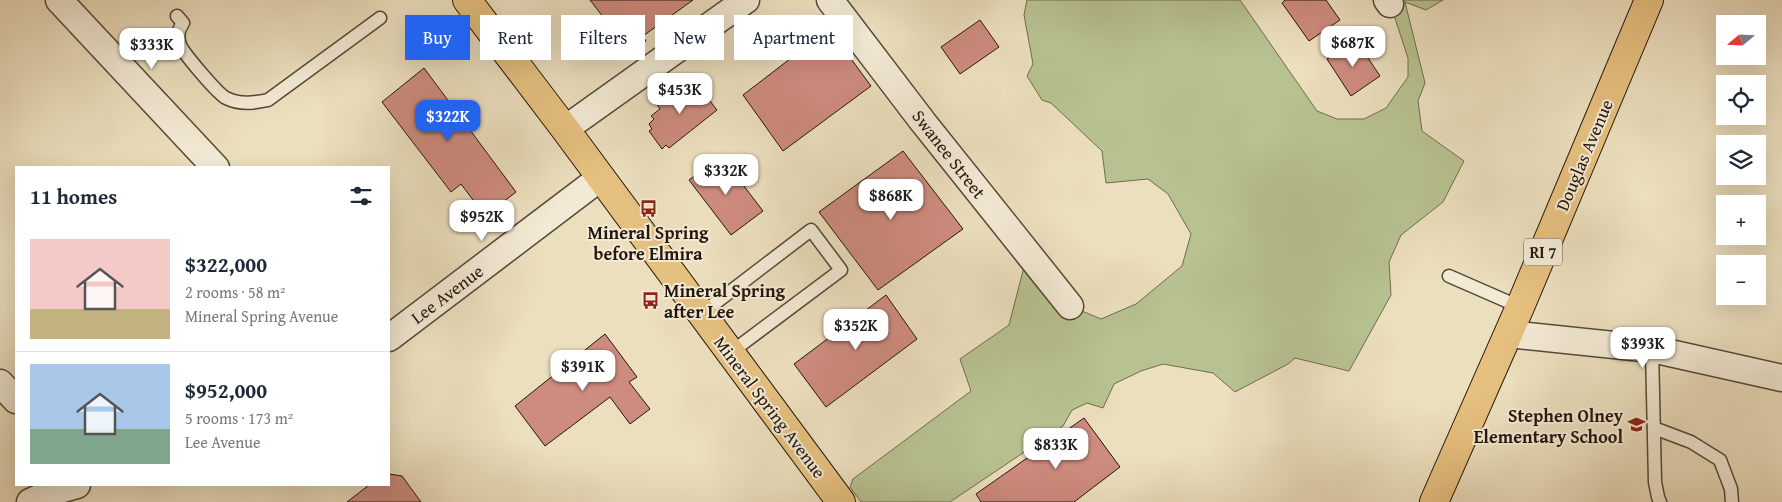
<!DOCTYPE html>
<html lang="en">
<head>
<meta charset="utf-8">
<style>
  body { margin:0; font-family:"Gentium Book Plus",serif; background:#f2f2f3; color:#1f2937; height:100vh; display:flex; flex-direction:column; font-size:19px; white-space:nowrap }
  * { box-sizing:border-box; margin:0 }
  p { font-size:16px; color:#747a83 }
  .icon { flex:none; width:28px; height:28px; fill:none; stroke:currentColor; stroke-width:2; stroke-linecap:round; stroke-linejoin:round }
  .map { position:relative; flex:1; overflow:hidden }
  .panel { position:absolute; left:15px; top:166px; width:375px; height:320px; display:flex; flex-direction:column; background:#fff; border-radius:0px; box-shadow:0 5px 20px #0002 }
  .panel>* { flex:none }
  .guide { position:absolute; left:405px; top:15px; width:475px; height:45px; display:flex; gap:10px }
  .needle { width:32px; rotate:251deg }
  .tools { position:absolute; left:1716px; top:15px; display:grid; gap:10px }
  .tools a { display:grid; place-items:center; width:50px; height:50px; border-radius:0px; background:#fff; box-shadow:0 5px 20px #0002; font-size:25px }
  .price { position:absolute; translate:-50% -42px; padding:0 11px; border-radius:10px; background:#fff; color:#222; font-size:16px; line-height:32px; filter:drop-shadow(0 1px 2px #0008) }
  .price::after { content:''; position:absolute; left:50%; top:30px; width:15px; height:11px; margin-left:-8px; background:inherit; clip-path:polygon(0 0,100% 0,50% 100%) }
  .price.selected { background:#2563eb; color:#fff }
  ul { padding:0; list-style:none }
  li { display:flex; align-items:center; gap:15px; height:125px; padding:0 15px }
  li+li { border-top:1px solid #e0e1e3 }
  li span { display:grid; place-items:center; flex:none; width:140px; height:100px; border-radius:0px; color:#555 }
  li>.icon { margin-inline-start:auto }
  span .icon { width:60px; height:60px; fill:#fffc; stroke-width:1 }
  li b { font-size:21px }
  h2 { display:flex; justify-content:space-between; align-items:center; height:60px; padding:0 15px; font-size:21px }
  .pill { padding:0 18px; border-radius:0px; background:#fff; box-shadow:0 5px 20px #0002; font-size:18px; line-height:45px }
  .pill.selected { background:#2563eb; color:#fff }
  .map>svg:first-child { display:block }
</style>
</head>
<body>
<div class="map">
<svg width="1782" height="502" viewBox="0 0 1782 502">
  <rect width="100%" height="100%" fill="#ecdfbe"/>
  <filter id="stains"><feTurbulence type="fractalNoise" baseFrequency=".004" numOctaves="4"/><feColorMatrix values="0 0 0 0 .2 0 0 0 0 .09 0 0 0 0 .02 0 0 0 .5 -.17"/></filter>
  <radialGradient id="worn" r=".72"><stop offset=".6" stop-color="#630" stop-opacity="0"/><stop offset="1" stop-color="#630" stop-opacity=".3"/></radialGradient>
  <polygon fill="#b8c291" stroke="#6e6c4e" points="1027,0 1240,0 1317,111 1337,119 1364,119 1386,108 1408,77 1408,58 1389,0 1443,0 1426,10 1405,2 1425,83 1418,101 1422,131 1464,161 1443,202 1401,235 1389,262 1391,295 1349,371 1295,358 1288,364 1235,392 1213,373 1163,364 1141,371 1114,384 1103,408 1087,403 1072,410 1063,426 950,502 861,502 850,487 853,479 971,391 960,359 1009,325 1024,267 1070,306 1101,319 1136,304 1182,266 1191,234 1168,194 1148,179 1106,183 1102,151 1051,103 1042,100 1027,76 1033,64 1024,15"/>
  <g fill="#ce8b7f" stroke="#23160c">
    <polygon points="590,0 693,0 643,36 646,41 630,52"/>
    <polygon points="1285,0 1326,0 1340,20 1309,41 1282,3"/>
    <polygon points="980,20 999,47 960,74 941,47"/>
    <polygon points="829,29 871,86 783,151 743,95"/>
    <polygon points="1356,40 1380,76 1351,96 1327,59"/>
    <polygon points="424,68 516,192 485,216 461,184 451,192 382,102"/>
    <polygon points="696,83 717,110 669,148 666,145 662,149 649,131 652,129 649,124 654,119 651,116 660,109 656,103 672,88 678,96"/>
    <polygon points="903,151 963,229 878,290 819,212"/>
    <polygon points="721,156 763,211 731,235 689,180"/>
    <polygon points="886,295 917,339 826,407 794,364"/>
    <polygon points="605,334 637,377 629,382 650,409 630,424 610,397 545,446 515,406"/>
    <polygon points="1084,418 1120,467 1074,502 981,502 976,494"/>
    <polygon points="389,474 402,476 421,502 347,502 369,485 389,485"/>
  </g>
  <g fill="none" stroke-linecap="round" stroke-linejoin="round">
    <defs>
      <g id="lane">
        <path d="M177 16 183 23C178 30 177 38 180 45 184 54 218 94 226 98 240 105 254 103 268 100L380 18"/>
        <polyline points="1449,276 1520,307"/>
        <polyline points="701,314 811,230 841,270 730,353"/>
        <polyline points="1652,349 1655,482 1658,497 1660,502"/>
        <polyline points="1654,428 1691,442 1720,460 1731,489 1732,502"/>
      </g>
      <g id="street">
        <polyline points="59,0 216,168"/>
        <polyline points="830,0 923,122 1070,306"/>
        <polyline points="1387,0 1390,4"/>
        <polyline points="565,129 746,0"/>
        <polyline points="1508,334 1652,349 1782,378"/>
        <polyline points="389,338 600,178"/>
        <polyline points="0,383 16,400"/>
        <polyline points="30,502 52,492 77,485"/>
      </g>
      <g id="primary">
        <polyline points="467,0 565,129 841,502"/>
        <polyline points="1434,502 1520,307 1649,0"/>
      </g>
    </defs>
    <use href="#lane" stroke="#554838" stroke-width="15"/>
    <use href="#street" stroke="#554838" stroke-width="29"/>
    <use href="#primary" stroke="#23160c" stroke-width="30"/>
    <use href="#lane" stroke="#f3ead5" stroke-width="12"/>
    <use href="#street" stroke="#f3ead5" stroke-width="26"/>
    <use href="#primary" stroke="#e6c07f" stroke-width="28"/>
  </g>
  <defs>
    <symbol id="bus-bare" viewBox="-9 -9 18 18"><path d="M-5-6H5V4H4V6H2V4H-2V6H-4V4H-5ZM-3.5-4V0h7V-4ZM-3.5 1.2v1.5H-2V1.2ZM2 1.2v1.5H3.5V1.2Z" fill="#8f2418" stroke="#f3ead5" stroke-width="2.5" paint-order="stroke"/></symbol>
    <symbol id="school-bare" viewBox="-9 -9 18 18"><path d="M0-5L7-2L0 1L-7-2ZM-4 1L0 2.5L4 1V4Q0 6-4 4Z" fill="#8f2418" stroke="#f3ead5" stroke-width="2.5" paint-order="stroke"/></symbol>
  </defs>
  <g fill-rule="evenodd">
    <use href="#bus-bare" x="636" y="196" width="25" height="25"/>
    <use href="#bus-bare" x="638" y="288" width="25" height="25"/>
    <use href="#school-bare" x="1624" y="412" width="25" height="25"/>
  </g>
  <g text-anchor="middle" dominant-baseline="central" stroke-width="4" stroke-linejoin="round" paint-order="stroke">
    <rect fill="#f3ead5" stroke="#615648" stroke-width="1" x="1524" y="238.5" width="38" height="27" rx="4"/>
    <g font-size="16" font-weight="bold" fill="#23160c">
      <text x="1543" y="252">RI 7</text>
    </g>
    <g font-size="18" fill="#23160c" stroke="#f3ead5">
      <text transform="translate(949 154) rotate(52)">Swanee Street</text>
      <text transform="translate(1584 155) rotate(-67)">Douglas Avenue</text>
      <text transform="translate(447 294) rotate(-37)">Lee Avenue</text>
      <text transform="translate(770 407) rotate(53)">Mineral Spring Avenue</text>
    </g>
    <g font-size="18" font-weight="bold" fill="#23160c" stroke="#f3ead5">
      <text x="648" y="232">Mineral Spring<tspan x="648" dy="21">before Elmira</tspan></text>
      <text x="664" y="290" text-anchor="start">Mineral Spring<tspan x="664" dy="21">after Lee</tspan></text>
      <text x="1623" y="415" text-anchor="end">Stephen Olney<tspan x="1623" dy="21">Elementary School</tspan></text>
    </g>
  </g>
  <rect width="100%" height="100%" filter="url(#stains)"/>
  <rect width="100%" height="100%" fill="url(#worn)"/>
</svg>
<div class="tools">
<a><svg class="needle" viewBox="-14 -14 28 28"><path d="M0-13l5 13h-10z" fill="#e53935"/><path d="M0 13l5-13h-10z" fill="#747a83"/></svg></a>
<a><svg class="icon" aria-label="locate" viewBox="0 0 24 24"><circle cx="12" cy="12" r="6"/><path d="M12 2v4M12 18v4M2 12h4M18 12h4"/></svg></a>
<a><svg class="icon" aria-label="layers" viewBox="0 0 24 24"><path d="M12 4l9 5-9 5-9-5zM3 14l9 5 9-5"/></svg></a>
<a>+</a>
<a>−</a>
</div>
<b class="price" style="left:1353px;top:68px">$687K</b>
<b class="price" style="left:152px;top:70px">$333K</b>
<b class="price" style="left:680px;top:115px">$453K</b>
<b class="price selected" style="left:448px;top:142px">$322K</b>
<b class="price" style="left:726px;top:196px">$332K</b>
<b class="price" style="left:891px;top:221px">$868K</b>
<b class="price" style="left:482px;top:242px">$952K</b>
<b class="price" style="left:856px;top:351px">$352K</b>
<b class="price" style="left:1643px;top:369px">$393K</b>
<b class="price" style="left:583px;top:392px">$391K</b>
<b class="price" style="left:1056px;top:470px">$833K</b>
<div class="guide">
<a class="pill selected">Buy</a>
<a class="pill">Rent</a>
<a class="pill">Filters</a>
<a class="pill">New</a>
<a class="pill">Apartment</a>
</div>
<section class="panel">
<h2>11 homes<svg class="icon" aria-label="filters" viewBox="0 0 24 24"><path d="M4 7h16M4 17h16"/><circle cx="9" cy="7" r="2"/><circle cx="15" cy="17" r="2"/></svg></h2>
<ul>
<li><span style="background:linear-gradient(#f6c9c9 70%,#c2b280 0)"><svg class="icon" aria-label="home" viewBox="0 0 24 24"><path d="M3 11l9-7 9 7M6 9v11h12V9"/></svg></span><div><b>$322,000</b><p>2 rooms · 58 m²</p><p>Mineral Spring Avenue</p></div></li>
<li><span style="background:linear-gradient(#a9c7e8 65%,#7fa58c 0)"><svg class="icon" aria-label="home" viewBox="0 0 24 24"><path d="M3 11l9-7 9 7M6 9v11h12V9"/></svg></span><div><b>$952,000</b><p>5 rooms · 173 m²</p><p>Lee Avenue</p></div></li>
</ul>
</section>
</div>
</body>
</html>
